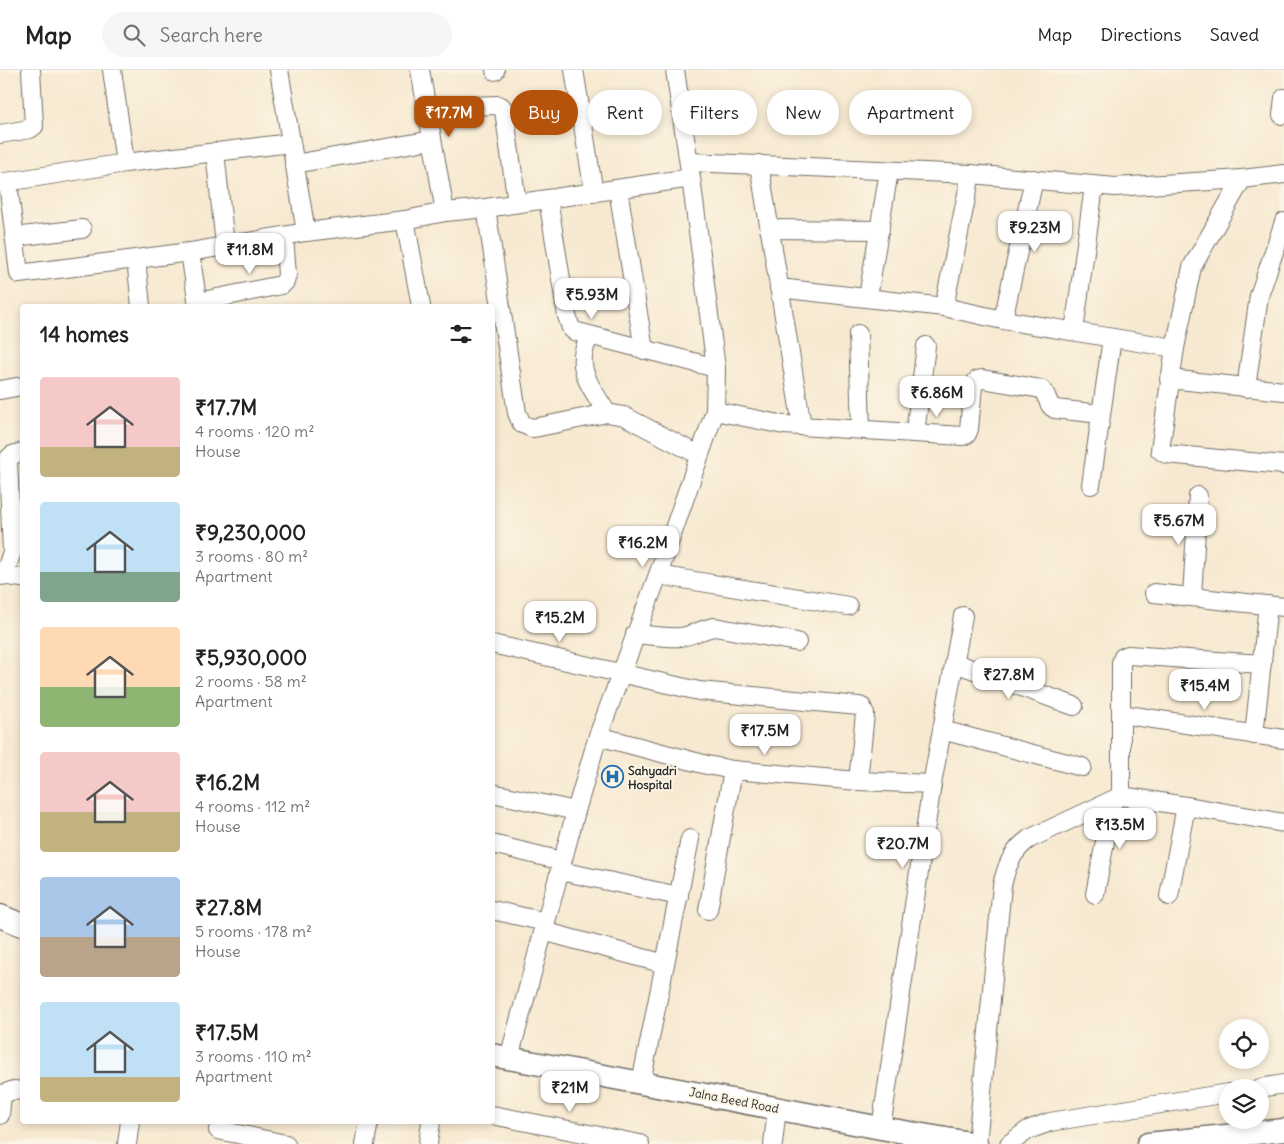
<!DOCTYPE html>
<html lang="en">
<head>
<meta charset="utf-8">
<style>
  body { margin:0; font-family:Delius,sans-serif; background:#f6f6f6; color:#222; height:100vh; display:flex; flex-direction:column; font-size:19px; white-space:nowrap }
  * { box-sizing:border-box; margin:0 }
  p { font-size:16px; color:#767676 }
  .icon { flex:none; width:28px; height:28px; fill:none; stroke:currentColor; stroke-width:2; stroke-linecap:round; stroke-linejoin:round }
  .map { position:relative; flex:1; overflow:hidden }
  .drawer { position:absolute; left:20px; top:234px; width:475px; height:820px; display:flex; flex-direction:column; background:#fff; border-radius:5px; box-shadow:0 2px 8px #0003 }
  .drawer>* { flex:none }
  .guide { position:absolute; left:510px; top:20px; width:475px; height:45px; display:flex; gap:10px }
  .fabs { position:absolute; left:1219px; top:949px; display:grid; gap:10px }
  .fabs a { display:grid; place-items:center; width:50px; height:50px; border-radius:50%; background:#fff; box-shadow:0 2px 8px #0003; font-size:25px }
  .price { position:absolute; translate:-50% -42px; padding:0 11px; border-radius:10px; background:#fff; color:#222; font-size:16px; line-height:32px; filter:drop-shadow(0 1px 2px #0008) }
  .price::after { content:''; position:absolute; left:50%; top:30px; width:15px; height:11px; margin-left:-8px; background:inherit; clip-path:polygon(0 0,100% 0,50% 100%) }
  .price.current { background:#b45309; color:#fff }
  ul { padding:0; list-style:none }
  li { display:flex; align-items:center; gap:15px; height:125px; padding:0 20px }
  li span { display:grid; place-items:center; flex:none; width:140px; height:100px; border-radius:5px; color:#555 }
  li>.icon { margin-inline-start:auto }
  span .icon { width:60px; height:60px; fill:#fffc; stroke-width:1 }
  li b { font-size:21px }
  h2 { display:flex; justify-content:space-between; align-items:center; height:60px; padding:0 20px; font-size:21px }
  .pill { padding:0 18px; border-radius:22px; background:#fff; box-shadow:0 2px 8px #0003; font-size:18px; line-height:45px }
  .pill.current { background:#b45309; color:#fff }
  header { display:flex; align-items:center; gap:30px; box-sizing:border-box; height:70px; padding:0 25px; background:#fff; border-bottom:1px solid #e0e0e0 }
  header strong { font-size:24px }
  nav { display:flex; gap:28px; margin-inline-start:auto; font-size:18px }
  .search { width:350px; height:45px; background:#f6f6f6; display:flex; align-items:center; gap:12px; box-sizing:border-box; padding:0 18px; border-radius:28px; color:#767676; font-size:19px }
  .map>svg:first-child { display:block }
</style>
</head>
<body>
<header>
<strong>Map</strong>
<div class="search"><svg class="icon" aria-label="search" viewBox="0 0 24 24"><circle cx="10" cy="10" r="6"/><path d="M15 15l6 6"/></svg>Search here</div>
<nav><a>Map</a><a>Directions</a><a>Saved</a></nav>
</header>
<div class="map">
<svg width="1284" height="1074" viewBox="0 0 1284 1074">
  <rect width="100%" height="100%" fill="#fcf5e5"/>
  <filter id="ink" filterUnits="userSpaceOnUse"><feTurbulence type="fractalNoise" baseFrequency=".02" numOctaves="2"/><feDisplacementMap in="SourceGraphic" scale="10" xChannelSelector="R" yChannelSelector="G"/><feConvolveMatrix kernelMatrix="1 2 1 2 8 2 1 2 1" color-interpolation-filters="sRGB"/></filter>
  <filter id="wash" filterUnits="userSpaceOnUse"><feTurbulence type="fractalNoise" baseFrequency=".0096" numOctaves="4" result="noise"/><feDisplacementMap in="SourceGraphic" scale="20" xChannelSelector="R" yChannelSelector="G"/><feGaussianBlur stdDeviation="1.12" result="paint"/><feColorMatrix in="noise" values="0 0 0 0 0 0 0 0 0 0 0 0 0 0 0 0 0 1.4 0 .05"/><feComposite in="paint" operator="in"/></filter>
  <g filter="url(#wash)">
    <rect width="100%" height="100%" fill="#f7e9d1"/>
  </g>
  <g filter="url(#ink)">
    <g fill="none" stroke-linecap="round" stroke-linejoin="round">
      <defs>
        <g id="minor">
          <polyline points="112,0 125,93"/>
          <polyline points="279,0 306,162"/>
          <polyline points="420,0 445,142"/>
          <polyline points="495,0 495,1"/>
          <polyline points="574,0 594,123"/>
          <polyline points="469,36 498,35 501,36 504,40 517,133"/>
          <polyline points="1282,45 1284,28"/>
          <polyline points="0,64 30,59 34,56 31,0"/>
          <polyline points="215,82 225,175"/>
          <polyline points="689,92 971,104 1115,117 1242,109 1284,104"/>
          <polyline points="294,94 432,70"/>
          <polyline points="759,94 802,356"/>
          <polyline points="1242,109 1192,197 1175,278 1160,380 1166,384 1284,395"/>
          <polyline points="8,112 19,204 190,182 306,162 405,150 445,142 486,138 691,108"/>
          <polyline points="0,113 125,93 291,73"/>
          <polyline points="618,119 644,280"/>
          <polyline points="548,129 567,246 571,258 574,261 716,298"/>
          <polyline points="486,138 517,343 522,354 532,358 539,357 607,343 624,346 699,385"/>
          <polyline points="405,150 421,236"/>
          <polyline points="769,159 880,160"/>
          <polyline points="14,167 82,159"/>
          <polyline points="190,182 198,236"/>
          <polyline points="136,189 141,236"/>
          <polyline points="779,218 944,237 1003,250 1175,278"/>
          <polyline points="868,227 889,101"/>
          <polyline points="198,232 281,215 285,212 287,205 284,166"/>
          <polyline points="944,237 971,104"/>
          <polyline points="1003,250 1034,109"/>
          <polyline points="1074,261 1094,116"/>
          <polyline points="858,264 861,359"/>
          <path d="M589 266C587 272 584 279 583 285 580 306 597 326 607 343"/>
          <polyline points="1169,309 1284,321"/>
          <polyline points="1246,318 1259,226 1284,152"/>
          <polyline points="0,320 22,316"/>
          <path d="M715 341 784 355 963 366 967 364 969 359 973 316 977 310 982 309 1041 319C1049 325 1046 335 1055 339L1101 344"/>
          <polyline points="915,363 926,276"/>
          <polyline points="1091,415 1112,268"/>
          <polyline points="2,505 22,508"/>
          <polyline points="658,505 848,536"/>
          <polyline points="0,506 7,497 12,482 8,389 12,385 22,382"/>
          <polyline points="1154,523 1284,537"/>
          <polyline points="1192,527 1198,426"/>
          <path d="M635 564C650 565 666 568 680 567 693 566 703 558 715 557L797 572"/>
          <polyline points="492,574 699,621 859,636 862,637 865,644 858,711"/>
          <polyline points="955,593 1074,636"/>
          <polyline points="1121,644 1284,669"/>
          <polyline points="942,660 1082,697"/>
          <polyline points="1254,665 1268,535"/>
          <polyline points="598,666 707,695 733,700 858,711 932,714"/>
          <polyline points="492,723 576,741"/>
          <polyline points="1121,726 1121,593 1123,587 1128,585 1262,594"/>
          <polyline points="492,774 562,791"/>
          <polyline points="560,801 679,826"/>
          <polyline points="1095,824 1113,730"/>
          <polyline points="1169,826 1186,736"/>
          <polyline points="492,840 546,852"/>
          <polyline points="708,840 733,700"/>
          <polyline points="543,861 665,894"/>
          <polyline points="509,988 576,741 598,666 658,505 715,341 716,298 691,108 675,0"/>
          <polyline points="641,1013 690,769"/>
          <polyline points="1260,1018 1284,1014"/>
          <polyline points="0,1025 14,1020 22,1021"/>
          <polyline points="0,1045 2,1024"/>
          <polyline points="492,1045 640,1074"/>
          <polyline points="881,1058 932,714 963,546"/>
          <polyline points="218,1060 286,1074"/>
          <polyline points="127,1074 130,1051"/>
          <polyline points="365,1074 369,1051"/>
          <polyline points="428,1074 431,1051"/>
          <polyline points="773,1074 777,1038"/>
          <path d="M977 1074 1002 816C1006 797 1012 781 1029 769L1121 726 1186 736 1284 753"/>
          <polyline points="1009,1074 1028,1060 1050,1052 1228,1023"/>
        </g>
        <g id="major">
          <polyline points="0,846 22,855"/>
          <polyline points="492,985 881,1058 976,1074"/>
          <polyline points="1148,1074 1284,1060"/>
        </g>
      </defs>
      <use href="#minor" stroke="#726e65" stroke-width="20"/>
      <use href="#major" stroke="#726e65" stroke-width="25"/>
      <use href="#minor" stroke="#fff" stroke-width="18"/>
      <use href="#major" stroke="#fff" stroke-width="22"/>
    </g>
  </g>
  <defs>
    <symbol id="hospital-ring" viewBox="-11 -11 22 22"><circle r="9.5" fill="#fcf5e5" stroke="#1f6fb2" stroke-width="1.5"/><path d="M-5-5h3v3.5h4V-5h3V5h-3V1.5h-4V5h-3Z" fill="#1f6fb2"/></symbol>
  </defs>
  <g fill-rule="evenodd">
    <use href="#hospital-ring" x="600" y="694" width="25" height="25"/>
  </g>
  <g text-anchor="middle" dominant-baseline="central" stroke-width="4" stroke-linejoin="round" paint-order="stroke">
    <g font-size="12" font-weight="bold" fill="#2b2b2b" stroke="#fcf5e5" text-anchor="start">
      <text x="628" y="700">Sahyadri<tspan x="628" dy="14">Hospital</tspan></text>
    </g>
    <g font-size="12" fill="#2b2b2b" stroke="#fcf5e5">
      <text transform="translate(734 1030) rotate(11)">Jalna Beed Road</text>
    </g>
  </g>
</svg>
<div class="fabs">
<a><svg class="icon" aria-label="locate" viewBox="0 0 24 24"><circle cx="12" cy="12" r="6"/><path d="M12 2v4M12 18v4M2 12h4M18 12h4"/></svg></a>
<a><svg class="icon" aria-label="layers" viewBox="0 0 24 24"><path d="M12 4l9 5-9 5-9-5zM3 14l9 5 9-5"/></svg></a>
</div>
<b class="price current" style="left:449px;top:68px">₹17.7M</b>
<b class="price" style="left:1035px;top:183px">₹9.23M</b>
<b class="price" style="left:250px;top:205px">₹11.8M</b>
<b class="price" style="left:592px;top:250px">₹5.93M</b>
<b class="price" style="left:937px;top:348px">₹6.86M</b>
<b class="price" style="left:1179px;top:476px">₹5.67M</b>
<b class="price" style="left:643px;top:498px">₹16.2M</b>
<b class="price" style="left:560px;top:573px">₹15.2M</b>
<b class="price" style="left:1009px;top:630px">₹27.8M</b>
<b class="price" style="left:1205px;top:641px">₹15.4M</b>
<b class="price" style="left:765px;top:686px">₹17.5M</b>
<b class="price" style="left:1120px;top:780px">₹13.5M</b>
<b class="price" style="left:903px;top:799px">₹20.7M</b>
<b class="price" style="left:570px;top:1043px">₹21M</b>
<div class="guide">
<a class="pill current">Buy</a>
<a class="pill">Rent</a>
<a class="pill">Filters</a>
<a class="pill">New</a>
<a class="pill">Apartment</a>
</div>
<section class="drawer">
<h2>14 homes<svg class="icon" aria-label="filters" viewBox="0 0 24 24"><path d="M4 7h16M4 17h16"/><circle cx="9" cy="7" r="2"/><circle cx="15" cy="17" r="2"/></svg></h2>
<ul>
<li><span style="background:linear-gradient(#f6c9c9 70%,#c2b280 0)"><svg class="icon" aria-label="home" viewBox="0 0 24 24"><path d="M3 11l9-7 9 7M6 9v11h12V9"/></svg></span><div><b>₹17.7M</b><p>4 rooms · 120 m²</p><p>House</p></div></li>
<li><span style="background:linear-gradient(#bfe0f5 70%,#7fa58c 0)"><svg class="icon" aria-label="home" viewBox="0 0 24 24"><path d="M3 11l9-7 9 7M6 9v11h12V9"/></svg></span><div><b>₹9,230,000</b><p>3 rooms · 80 m²</p><p>Apartment</p></div></li>
<li><span style="background:linear-gradient(#ffd9b3 60%,#8fb573 0)"><svg class="icon" aria-label="home" viewBox="0 0 24 24"><path d="M3 11l9-7 9 7M6 9v11h12V9"/></svg></span><div><b>₹5,930,000</b><p>2 rooms · 58 m²</p><p>Apartment</p></div></li>
<li><span style="background:linear-gradient(#f6c9c9 60%,#c2b280 0)"><svg class="icon" aria-label="home" viewBox="0 0 24 24"><path d="M3 11l9-7 9 7M6 9v11h12V9"/></svg></span><div><b>₹16.2M</b><p>4 rooms · 112 m²</p><p>House</p></div></li>
<li><span style="background:linear-gradient(#a9c7e8 60%,#b9a48a 0)"><svg class="icon" aria-label="home" viewBox="0 0 24 24"><path d="M3 11l9-7 9 7M6 9v11h12V9"/></svg></span><div><b>₹27.8M</b><p>5 rooms · 178 m²</p><p>House</p></div></li>
<li><span style="background:linear-gradient(#bfe0f5 75%,#c2b280 0)"><svg class="icon" aria-label="home" viewBox="0 0 24 24"><path d="M3 11l9-7 9 7M6 9v11h12V9"/></svg></span><div><b>₹17.5M</b><p>3 rooms · 110 m²</p><p>Apartment</p></div></li>
</ul>
</section>
</div>
</body>
</html>
